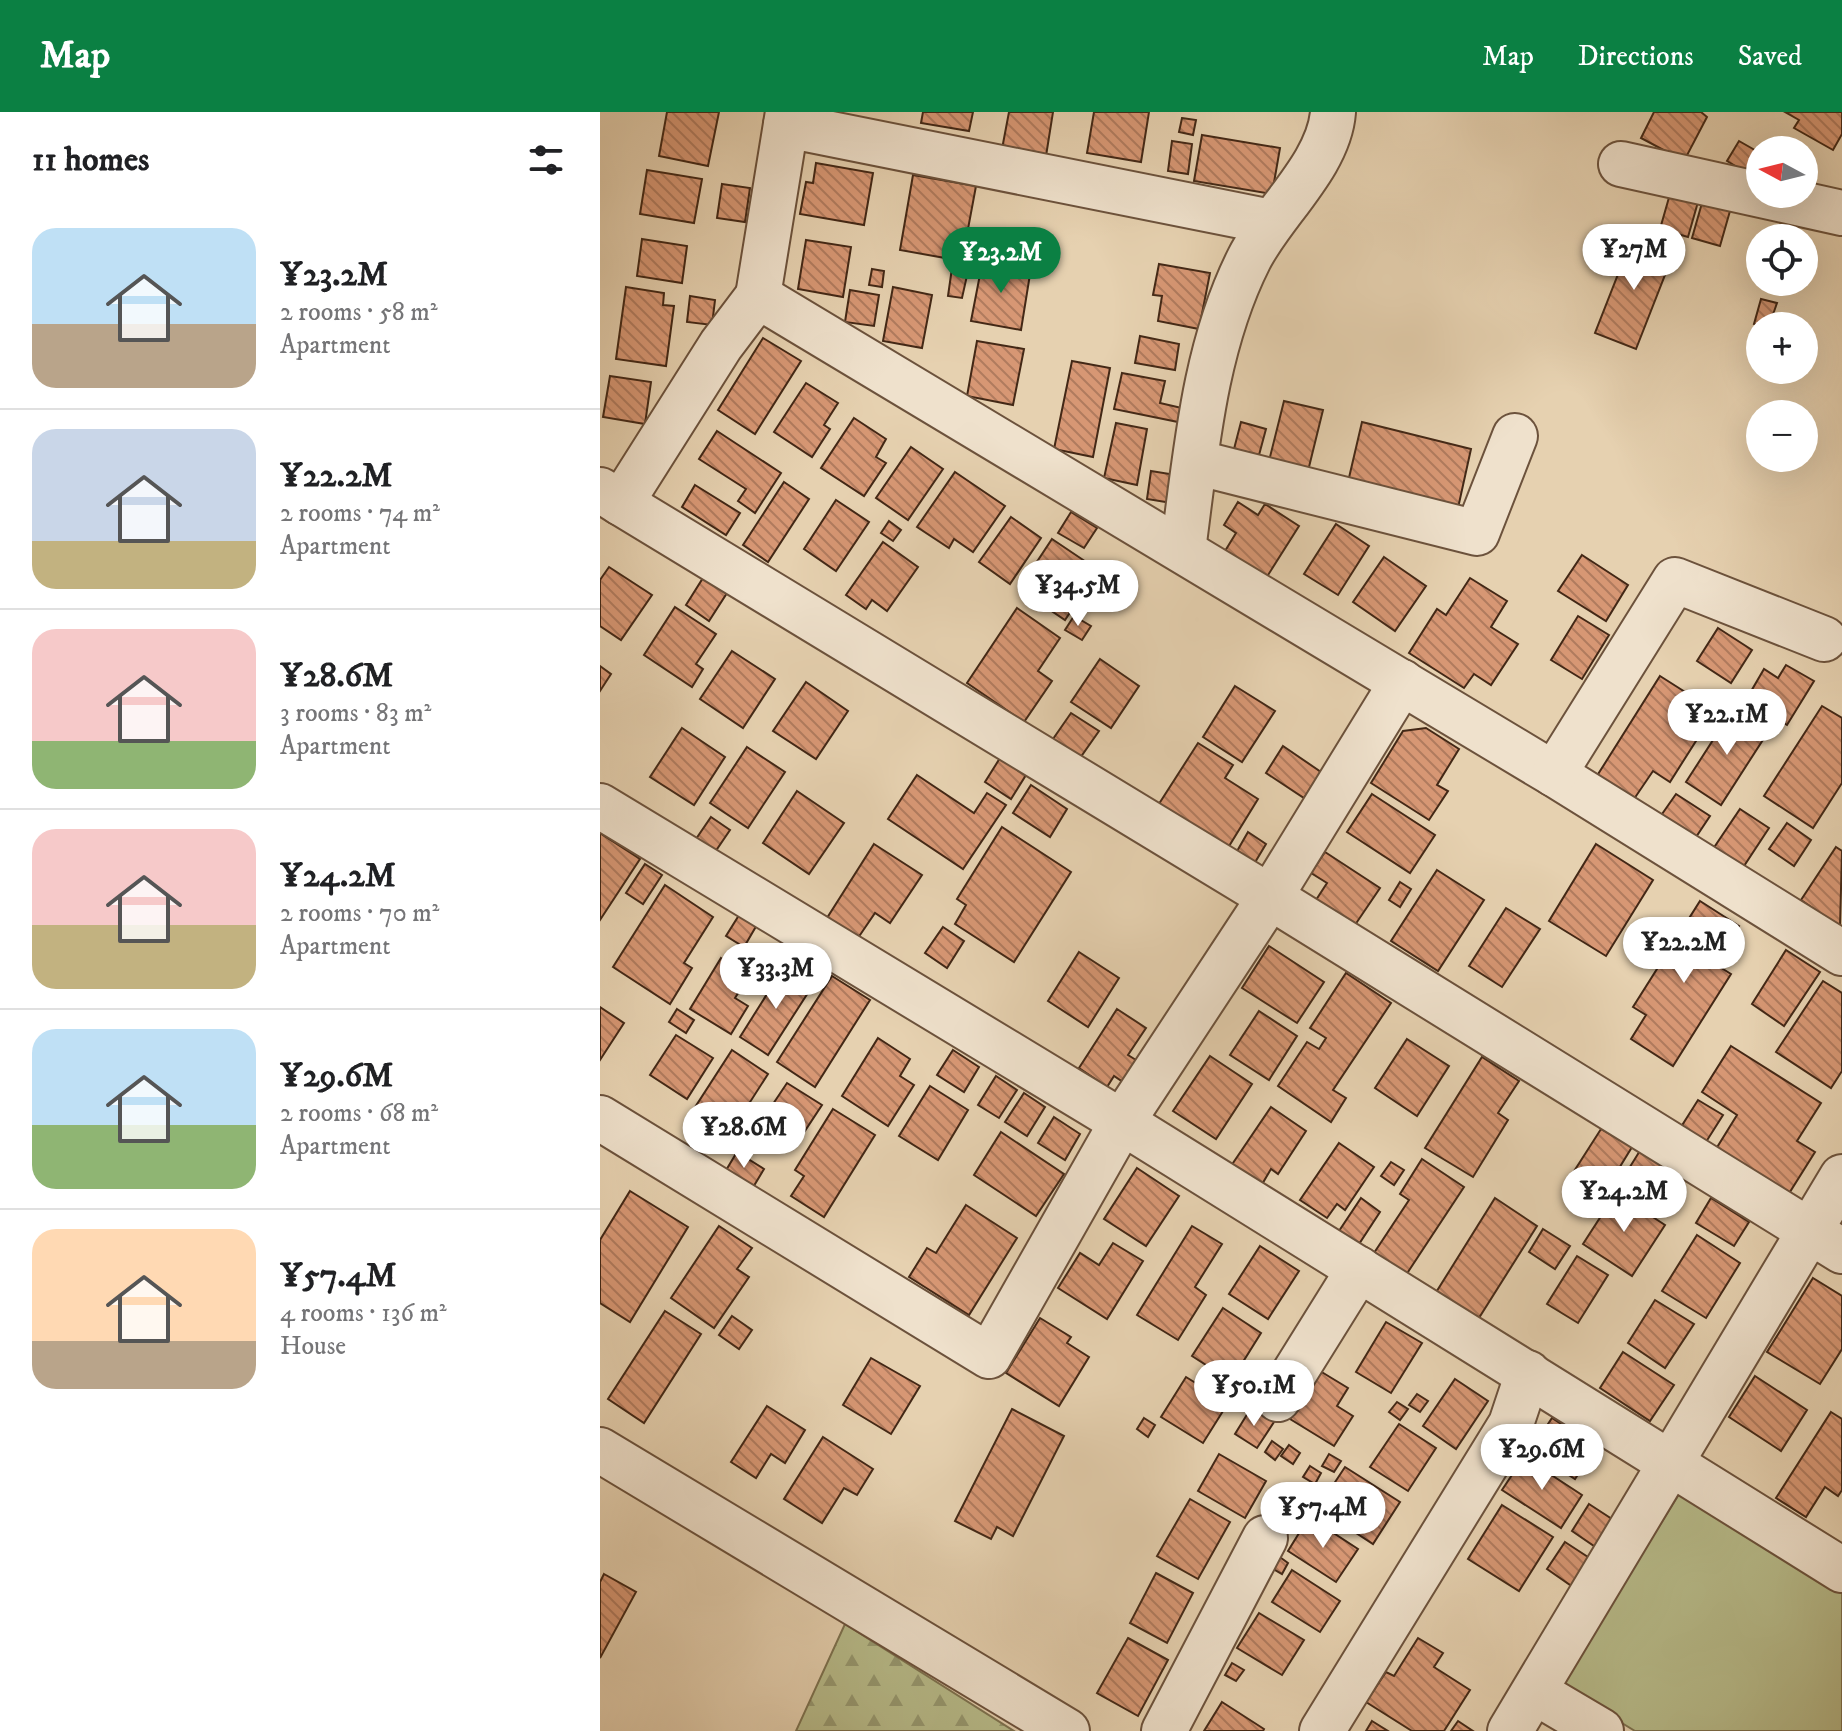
<!DOCTYPE html>
<html lang="en">
<head>
<meta charset="utf-8">
<style>
  body { margin:0; font-family:"IM FELL DW Pica",serif; background:#f2f2f2; color:#202124; height:100vh; display:flex; flex-direction:column; font-size:30px; white-space:nowrap }
  * { box-sizing:border-box; margin:0 }
  p { font-size:26px; color:#757577 }
  .icon { flex:none; width:44px; height:44px; fill:none; stroke:currentColor; stroke-width:2; stroke-linecap:round; stroke-linejoin:round }
  .map { position:relative; flex:1; overflow:hidden }
  .sheet { display:flex; flex-direction:column; background:#fff; width:600px }
  .sheet>* { flex:none }
  .needle { width:52px; rotate:277deg }
  .buttons { position:absolute; left:1146px; top:24px; display:grid; gap:16px }
  .buttons a { display:grid; place-items:center; width:72px; height:72px; border-radius:50%; background:#fff; box-shadow:0 8px 32px #0002; font-size:40px }
  .price { position:absolute; translate:-50% -68px; padding:0 18px; border-radius:28px; background:#fff; color:#222; font-size:26px; line-height:52px; filter:drop-shadow(0 2px 4px #0008) }
  .price::after { content:''; position:absolute; left:50%; top:48px; width:24px; height:18px; margin-left:-12px; background:inherit; clip-path:polygon(0 0,100% 0,50% 100%) }
  .price.selected { background:#0b8043; color:#fff }
  ul { padding:0; list-style:none }
  li { display:flex; align-items:center; gap:24px; height:200px; padding:0 32px }
  li+li { border-top:2px solid #e0e0e0 }
  li span { display:grid; place-items:center; flex:none; width:224px; height:160px; border-radius:24px; color:#555 }
  li>.icon { margin-inline-start:auto }
  span .icon { width:96px; height:96px; fill:#fffc; stroke-width:1 }
  li b { font-size:34px }
  h2 { display:flex; justify-content:space-between; align-items:center; height:96px; padding:0 32px; font-size:34px }
  header { display:flex; align-items:center; gap:48px; box-sizing:border-box; height:112px; padding:0 40px; background:#0b8043; color:#fff }
  header strong { font-size:38px }
  nav { display:flex; gap:44px; margin-inline-start:auto; font-size:28px }
  main { display:flex; flex:1; min-height:0 }
  .map>svg:first-child { display:block }
</style>
</head>
<body>
<header>
<strong>Map</strong>
<nav><a>Map</a><a>Directions</a><a>Saved</a></nav>
</header>
<main>
<section class="sheet">
<h2>11 homes<svg class="icon" aria-label="filters" viewBox="0 0 24 24"><path d="M4 7h16M4 17h16"/><circle cx="9" cy="7" r="2"/><circle cx="15" cy="17" r="2"/></svg></h2>
<ul>
<li><span style="background:linear-gradient(#bfe0f5 60%,#b9a48a 0)"><svg class="icon" aria-label="home" viewBox="0 0 24 24"><path d="M3 11l9-7 9 7M6 9v11h12V9"/></svg></span><div><b>¥23.2M</b><p>2 rooms · 58 m²</p><p>Apartment</p></div></li>
<li><span style="background:linear-gradient(#c9d6e8 70%,#c2b280 0)"><svg class="icon" aria-label="home" viewBox="0 0 24 24"><path d="M3 11l9-7 9 7M6 9v11h12V9"/></svg></span><div><b>¥22.2M</b><p>2 rooms · 74 m²</p><p>Apartment</p></div></li>
<li><span style="background:linear-gradient(#f6c9c9 70%,#8fb573 0)"><svg class="icon" aria-label="home" viewBox="0 0 24 24"><path d="M3 11l9-7 9 7M6 9v11h12V9"/></svg></span><div><b>¥28.6M</b><p>3 rooms · 83 m²</p><p>Apartment</p></div></li>
<li><span style="background:linear-gradient(#f6c9c9 60%,#c2b280 0)"><svg class="icon" aria-label="home" viewBox="0 0 24 24"><path d="M3 11l9-7 9 7M6 9v11h12V9"/></svg></span><div><b>¥24.2M</b><p>2 rooms · 70 m²</p><p>Apartment</p></div></li>
<li><span style="background:linear-gradient(#bfe0f5 60%,#8fb573 0)"><svg class="icon" aria-label="home" viewBox="0 0 24 24"><path d="M3 11l9-7 9 7M6 9v11h12V9"/></svg></span><div><b>¥29.6M</b><p>2 rooms · 68 m²</p><p>Apartment</p></div></li>
<li><span style="background:linear-gradient(#ffd9b3 70%,#b9a48a 0)"><svg class="icon" aria-label="home" viewBox="0 0 24 24"><path d="M3 11l9-7 9 7M6 9v11h12V9"/></svg></span><div><b>¥57.4M</b><p>4 rooms · 136 m²</p><p>House</p></div></li>
</ul>
</section>
<div class="map">
<svg width="1242" height="1619" viewBox="0 0 1242 1619">
  <defs>
    <pattern id="forest-firs" width="22" height="20" patternUnits="userSpaceOnUse" patternTransform="scale(2)"><rect width="22" height="20" fill="#b7bb8a"/><path d="M5 1l3.5 6h-7zM16 11l3.5 6h-7z" fill="#969870"/></pattern>
    <pattern id="building-back-hatch" width="6" height="6" patternUnits="userSpaceOnUse" patternTransform="scale(2)"><rect width="6" height="6" fill="#d79774"/><path d="M-1 5l2 2M0 0l6 6M5-1l2 2" fill="none" stroke="#b07b5e"/></pattern>
  </defs>
  <rect width="100%" height="100%" fill="#e6d1b0"/>
  <filter id="stains"><feTurbulence type="fractalNoise" baseFrequency=".0025" numOctaves="4"/><feColorMatrix values="0 0 0 0 .2 0 0 0 0 .09 0 0 0 0 .02 0 0 0 .5 -.17"/></filter>
  <radialGradient id="worn" r=".72"><stop offset=".6" stop-color="#630" stop-opacity="0"/><stop offset="1" stop-color="#630" stop-opacity=".3"/></radialGradient>
  <polygon fill="url(#forest-firs)" stroke="#7d7250" stroke-width="2" points="245,1512 414,1619 196,1619"/>
  <polygon fill="#b7bb8a" stroke="#7d7250" stroke-width="2" points="1081,1379 1242,1477 1242,1619 1035,1619 960,1573"/>
  <g fill="url(#building-back-hatch)" stroke="#432816" stroke-width="2">
    <polygon points="67,0 119,0 108,54 59,44"/>
    <polygon points="323,0 373,0 369,19 321,11"/>
    <polygon points="409,0 453,0 446,44 402,37"/>
    <polygon points="494,0 549,0 541,50 487,41"/>
    <polygon points="1054,0 1101,0 1107,5 1084,49 1041,26"/>
    <polygon points="1185,0 1242,0 1242,22 1233,38 1194,16 1199,8"/>
    <polygon points="582,6 596,8 593,23 579,20"/>
    <polygon points="602,23 680,36 672,82 594,69"/>
    <polygon points="572,29 592,32 588,62 568,59"/>
    <polygon points="1139,29 1160,41 1159,68 1127,49"/>
    <polygon points="216,51 273,61 264,113 200,102 206,70 213,71"/>
    <polygon points="47,58 102,67 94,111 40,102"/>
    <polygon points="313,63 376,74 362,149 300,138"/>
    <polygon points="122,72 150,76 145,110 117,106"/>
    <polygon points="1070,82 1098,90 1088,125 1060,117"/>
    <polygon points="1102,91 1130,99 1120,134 1092,126"/>
    <polygon points="1033,124 1074,140 1036,237 995,221"/>
    <polygon points="42,127 87,134 82,171 37,164"/>
    <polygon points="206,128 251,135 243,185 198,177"/>
    <polygon points="383,147 431,156 421,218 371,209"/>
    <polygon points="559,152 610,161 599,217 558,209 562,184 553,183"/>
    <polygon points="352,156 368,159 362,186 348,184"/>
    <polygon points="272,157 284,159 282,175 269,173"/>
    <polygon points="26,175 64,181 63,193 74,194 66,254 16,247"/>
    <polygon points="293,175 332,183 322,236 283,229"/>
    <polygon points="250,178 279,183 274,214 245,210"/>
    <polygon points="90,184 115,188 112,213 87,210"/>
    <polygon points="1161,187 1177,191 1169,214 1154,212"/>
    <polygon points="540,224 579,232 575,258 535,251"/>
    <polygon points="163,226 201,249 155,322 118,298"/>
    <polygon points="377,229 424,237 413,293 367,284"/>
    <polygon points="472,249 510,256 493,345 454,337"/>
    <polygon points="522,261 565,269 560,291 586,297 583,311 514,297"/>
    <polygon points="10,264 51,270 45,312 3,305"/>
    <polygon points="206,271 238,291 224,313 230,317 212,345 174,320"/>
    <polygon points="684,289 723,298 708,359 669,349"/>
    <polygon points="254,306 286,327 276,345 286,351 264,384 221,356"/>
    <polygon points="641,310 666,317 659,343 634,337"/>
    <polygon points="762,310 871,337 858,396 748,370"/>
    <polygon points="516,311 547,317 537,373 504,366"/>
    <polygon points="117,319 181,361 155,401 138,389 146,377 99,347"/>
    <polygon points="311,335 343,357 308,408 276,386"/>
    <polygon points="551,359 576,363 572,391 547,387"/>
    <polygon points="355,360 405,394 373,440 354,427 349,436 317,415"/>
    <polygon points="184,370 209,387 168,450 143,433"/>
    <polygon points="95,373 140,401 126,423 82,395"/>
    <polygon points="236,388 269,410 236,459 204,437"/>
    <polygon points="638,390 658,403 665,392 699,414 663,471 622,444 636,421 624,413"/>
    <polygon points="471,400 497,416 484,436 458,421"/>
    <polygon points="411,405 441,426 410,472 379,450"/>
    <polygon points="289,409 301,418 293,429 281,421"/>
    <polygon points="736,412 769,434 738,483 704,462"/>
    <polygon points="452,427 498,458 465,508 419,477"/>
    <polygon points="283,430 318,455 287,499 272,488 266,497 246,483"/>
    <polygon points="982,443 1028,473 1006,509 958,479"/>
    <polygon points="784,445 826,474 795,519 753,490"/>
    <polygon points="9,455 52,483 21,528 0,514 0,468"/>
    <polygon points="103,466 127,481 109,509 86,493"/>
    <polygon points="870,466 907,489 891,515 918,532 891,573 874,562 864,576 809,541 837,497 846,503"/>
    <polygon points="75,495 116,522 96,552 103,557 92,575 44,543"/>
    <polygon points="417,496 460,526 438,559 452,569 424,610 367,571"/>
    <polygon points="474,504 491,514 482,528 465,518"/>
    <polygon points="978,504 1009,523 982,567 951,548"/>
    <polygon points="1118,516 1152,538 1131,571 1097,549"/>
    <polygon points="132,539 175,567 143,616 100,587"/>
    <polygon points="500,547 539,574 511,616 471,590"/>
    <polygon points="1186,553 1214,569 1187,613 1146,588 1164,557 1178,566"/>
    <polygon points="0,554 11,562 0,579"/>
    <polygon points="1060,564 1115,599 1070,670 1053,659 1032,690 995,667"/>
    <polygon points="206,570 248,599 216,647 173,619"/>
    <polygon points="635,574 675,599 642,650 603,625"/>
    <polygon points="1222,594 1242,606 1242,671 1213,716 1164,684"/>
    <polygon points="1133,597 1168,620 1121,693 1086,670"/>
    <polygon points="471,601 499,619 480,646 453,627"/>
    <polygon points="82,616 125,645 94,693 50,665"/>
    <polygon points="826,616 859,637 837,673 848,679 829,708 771,671 803,619"/>
    <polygon points="598,631 633,653 625,666 658,687 626,739 557,695"/>
    <polygon points="683,634 721,660 704,686 666,661"/>
    <polygon points="147,635 185,660 148,716 110,691"/>
    <polygon points="400,646 426,663 411,687 385,670"/>
    <polygon points="317,663 374,701 387,681 406,693 363,757 288,707"/>
    <polygon points="431,673 467,697 450,725 413,701"/>
    <polygon points="197,679 244,711 209,762 163,731"/>
    <polygon points="772,682 835,723 810,761 747,720"/>
    <polygon points="1076,682 1110,704 1094,728 1060,705"/>
    <polygon points="1140,697 1169,716 1142,757 1113,737"/>
    <polygon points="111,705 130,718 115,740 96,727"/>
    <polygon points="1187,711 1211,728 1194,754 1169,737"/>
    <polygon points="402,715 471,760 414,850 355,812 366,793 357,787"/>
    <polygon points="648,720 666,732 654,752 636,741"/>
    <polygon points="0,721 40,747 0,808"/>
    <polygon points="274,732 322,763 290,811 275,801 258,826 227,806"/>
    <polygon points="996,732 1053,768 1006,844 949,809"/>
    <polygon points="1236,735 1242,739 1240,815 1201,788"/>
    <polygon points="725,740 780,776 755,813 716,788 727,771 711,761"/>
    <polygon points="45,752 62,763 43,792 26,781"/>
    <polygon points="837,758 884,788 838,859 791,829"/>
    <polygon points="800,770 811,777 800,795 789,788"/>
    <polygon points="65,773 113,805 84,851 92,856 70,892 13,855"/>
    <polygon points="1100,789 1139,814 1115,852 1131,862 1073,954 1031,927 1046,903 1033,895"/>
    <polygon points="906,796 940,817 902,875 869,854"/>
    <polygon points="141,800 158,811 144,835 126,824"/>
    <polygon points="343,815 364,829 347,856 325,841"/>
    <polygon points="669,834 724,870 697,911 642,876"/>
    <polygon points="1186,838 1220,860 1184,914 1152,892"/>
    <polygon points="479,840 519,866 488,915 448,889"/>
    <polygon points="121,846 149,864 135,886 148,894 131,922 90,897"/>
    <polygon points="184,855 213,873 168,943 140,925"/>
    <polygon points="746,861 791,891 733,978 746,986 731,1010 678,974 707,930 719,937 726,926 710,916"/>
    <polygon points="232,864 270,888 215,975 177,950"/>
    <polygon points="1223,869 1242,881 1242,959 1231,976 1176,940"/>
    <polygon points="0,895 24,911 0,948"/>
    <polygon points="77,897 94,908 86,921 69,910"/>
    <polygon points="517,897 546,916 528,943 536,948 523,970 514,964 507,975 479,956"/>
    <polygon points="659,899 697,924 669,968 630,943"/>
    <polygon points="76,923 113,946 87,987 50,963"/>
    <polygon points="278,926 310,947 300,964 314,973 288,1014 242,984"/>
    <polygon points="807,927 849,954 817,1004 775,976"/>
    <polygon points="1131,934 1221,991 1197,1029 1215,1040 1188,1083 1116,1037 1137,1003 1102,980"/>
    <polygon points="132,938 168,962 127,1026 90,1003"/>
    <polygon points="353,938 379,955 364,980 337,963"/>
    <polygon points="610,944 652,972 616,1027 573,999"/>
    <polygon points="882,945 919,969 898,1001 908,1008 873,1065 825,1036"/>
    <polygon points="396,964 417,978 399,1006 378,993"/>
    <polygon points="187,971 222,993 193,1037 167,1019 177,1004 169,998"/>
    <polygon points="330,974 368,998 338,1048 299,1024"/>
    <polygon points="424,981 445,995 427,1024 405,1010"/>
    <polygon points="1098,988 1123,1003 1106,1030 1081,1015"/>
    <polygon points="671,995 706,1019 678,1062 671,1057 661,1074 631,1054"/>
    <polygon points="233,997 275,1023 224,1105 191,1084 204,1064 195,1058"/>
    <polygon points="454,1005 480,1022 465,1048 438,1031"/>
    <polygon points="1001,1017 1032,1035 1002,1084 971,1064"/>
    <polygon points="401,1020 464,1062 436,1104 374,1063"/>
    <polygon points="739,1031 774,1055 745,1098 737,1092 727,1106 700,1088"/>
    <polygon points="1041,1037 1072,1055 1051,1090 1020,1071"/>
    <polygon points="137,1040 164,1057 152,1077 125,1060"/>
    <polygon points="822,1047 864,1075 806,1163 774,1141 809,1088 800,1082"/>
    <polygon points="791,1050 804,1058 794,1073 781,1064"/>
    <polygon points="537,1056 579,1084 546,1134 504,1107"/>
    <polygon points="30,1079 88,1115 30,1210 0,1191 0,1128"/>
    <polygon points="1016,1081 1065,1113 1032,1164 983,1132"/>
    <polygon points="761,1086 780,1100 759,1132 739,1119"/>
    <polygon points="895,1086 937,1114 877,1209 835,1182"/>
    <polygon points="1111,1086 1149,1110 1134,1134 1096,1111"/>
    <polygon points="366,1093 417,1126 369,1203 309,1165 327,1136 336,1141"/>
    <polygon points="119,1114 152,1136 137,1157 149,1165 114,1216 71,1186"/>
    <polygon points="592,1114 622,1132 595,1175 606,1183 578,1228 537,1203"/>
    <polygon points="943,1117 970,1134 955,1157 929,1140"/>
    <polygon points="1097,1123 1140,1151 1106,1206 1062,1179"/>
    <polygon points="513,1131 543,1149 507,1207 458,1176 480,1141 499,1153"/>
    <polygon points="660,1134 699,1159 668,1207 629,1182"/>
    <polygon points="977,1144 1008,1163 978,1211 947,1192"/>
    <polygon points="1213,1166 1242,1184 1242,1237 1220,1272 1167,1240"/>
    <polygon points="1055,1188 1094,1212 1065,1256 1028,1231"/>
    <polygon points="623,1196 661,1221 631,1269 592,1244"/>
    <polygon points="65,1199 101,1222 44,1311 8,1287"/>
    <polygon points="132,1204 152,1218 139,1237 119,1223"/>
    <polygon points="440,1206 471,1225 467,1231 489,1245 459,1294 406,1261"/>
    <polygon points="786,1210 822,1231 791,1281 756,1260"/>
    <polygon points="1023,1240 1074,1273 1050,1309 1000,1276"/>
    <polygon points="271,1246 320,1274 291,1322 243,1293"/>
    <polygon points="720,1259 748,1276 737,1294 753,1304 734,1334 690,1307"/>
    <polygon points="1155,1264 1207,1298 1181,1339 1129,1305"/>
    <polygon points="586,1265 628,1291 603,1331 561,1305"/>
    <polygon points="855,1267 888,1289 856,1337 823,1314"/>
    <polygon points="817,1282 828,1289 820,1300 809,1293"/>
    <polygon points="797,1290 808,1297 800,1308 789,1300"/>
    <polygon points="167,1294 205,1318 185,1351 171,1342 156,1366 131,1350"/>
    <polygon points="651,1296 674,1310 657,1336 635,1322"/>
    <polygon points="412,1297 464,1324 413,1424 397,1415 391,1427 355,1409"/>
    <polygon points="1231,1300 1242,1307 1242,1378 1238,1384 1225,1375 1206,1405 1176,1386"/>
    <polygon points="544,1306 555,1313 548,1325 537,1317"/>
    <polygon points="952,1306 996,1335 975,1367 931,1338"/>
    <polygon points="799,1312 836,1336 808,1379 770,1355"/>
    <polygon points="223,1325 273,1357 257,1383 244,1376 222,1411 184,1387"/>
    <polygon points="672,1329 683,1337 675,1348 665,1340"/>
    <polygon points="689,1333 700,1341 693,1352 681,1344"/>
    <polygon points="619,1342 666,1369 645,1406 598,1379"/>
    <polygon points="729,1342 741,1349 734,1360 722,1354"/>
    <polygon points="924,1345 982,1383 961,1416 902,1378"/>
    <polygon points="710,1354 721,1361 715,1372 703,1365"/>
    <polygon points="745,1355 800,1390 773,1432 718,1396"/>
    <polygon points="590,1387 630,1410 598,1467 557,1444"/>
    <polygon points="989,1392 1015,1409 997,1436 972,1419"/>
    <polygon points="902,1393 953,1425 919,1479 868,1447"/>
    <polygon points="709,1405 758,1437 736,1470 688,1439"/>
    <polygon points="965,1430 991,1447 973,1475 947,1457"/>
    <polygon points="677,1443 688,1451 682,1462 670,1455"/>
    <polygon points="692,1458 740,1489 720,1520 672,1490"/>
    <polygon points="556,1461 593,1481 567,1531 530,1511"/>
    <polygon points="4,1462 36,1480 0,1546 0,1470"/>
    <polygon points="659,1501 704,1528 682,1563 637,1536"/>
    <polygon points="528,1526 568,1548 538,1604 497,1581"/>
    <polygon points="818,1526 843,1541 834,1555 870,1578 844,1619 812,1619 766,1590 786,1560 794,1564"/>
    <polygon points="632,1551 644,1558 636,1569 625,1563"/>
    <polygon points="622,1590 664,1617 663,1619 604,1619"/>
    <polygon points="772,1609 788,1619 766,1619"/>
    <polygon points="858,1609 873,1619 851,1619"/>
  </g>
  <g fill="none" stroke-linecap="round" stroke-linejoin="round">
    <defs>
      <g id="minor">
        <polyline points="186,13 671,110"/>
        <polyline points="1021,52 1242,101"/>
        <polyline points="158,184 188,0"/>
        <polyline points="595,350 877,421 915,324"/>
        <polyline points="0,378 21,391 121,233 158,184 954,662 1242,841"/>
        <polyline points="21,391 670,785 1242,1139"/>
        <path d="M583 438C596 341 604 236 649 147 672 101 729 53 733 0"/>
        <polyline points="954,662 1075,468 1224,527"/>
        <polyline points="0,694 522,1010 1242,1458"/>
        <polyline points="0,1006 389,1244 522,1010 670,785 802,570"/>
        <polyline points="678,1287 759,1157"/>
        <polyline points="0,1338 467,1619"/>
        <polyline points="935,1580 1001,1619"/>
        <polyline points="564,1619 665,1426"/>
        <polyline points="722,1619 911,1312 928,1261"/>
        <polyline points="910,1619 1242,1065"/>
      </g>
    </defs>
    <use href="#minor" stroke="#6c523c" stroke-width="48"/>
    <use href="#minor" stroke="#efe1cc" stroke-width="44"/>
  </g>
  <rect width="100%" height="100%" filter="url(#stains)"/>
  <rect width="100%" height="100%" fill="url(#worn)"/>
</svg>
<div class="buttons">
<a><svg class="needle" viewBox="-14 -14 28 28"><path d="M0-13l5 13h-10z" fill="#e53935"/><path d="M0 13l5-13h-10z" fill="#757577"/></svg></a>
<a><svg class="icon" aria-label="locate" viewBox="0 0 24 24"><circle cx="12" cy="12" r="6"/><path d="M12 2v4M12 18v4M2 12h4M18 12h4"/></svg></a>
<a>+</a>
<a>−</a>
</div>
<b class="price" style="left:1034px;top:180px">¥27M</b>
<b class="price selected" style="left:401px;top:183px">¥23.2M</b>
<b class="price" style="left:478px;top:516px">¥34.5M</b>
<b class="price" style="left:1127px;top:645px">¥22.1M</b>
<b class="price" style="left:1084px;top:873px">¥22.2M</b>
<b class="price" style="left:176px;top:899px">¥33.3M</b>
<b class="price" style="left:144px;top:1058px">¥28.6M</b>
<b class="price" style="left:1024px;top:1122px">¥24.2M</b>
<b class="price" style="left:654px;top:1316px">¥50.1M</b>
<b class="price" style="left:942px;top:1380px">¥29.6M</b>
<b class="price" style="left:723px;top:1438px">¥57.4M</b>
</div>
</main>
</body>
</html>
